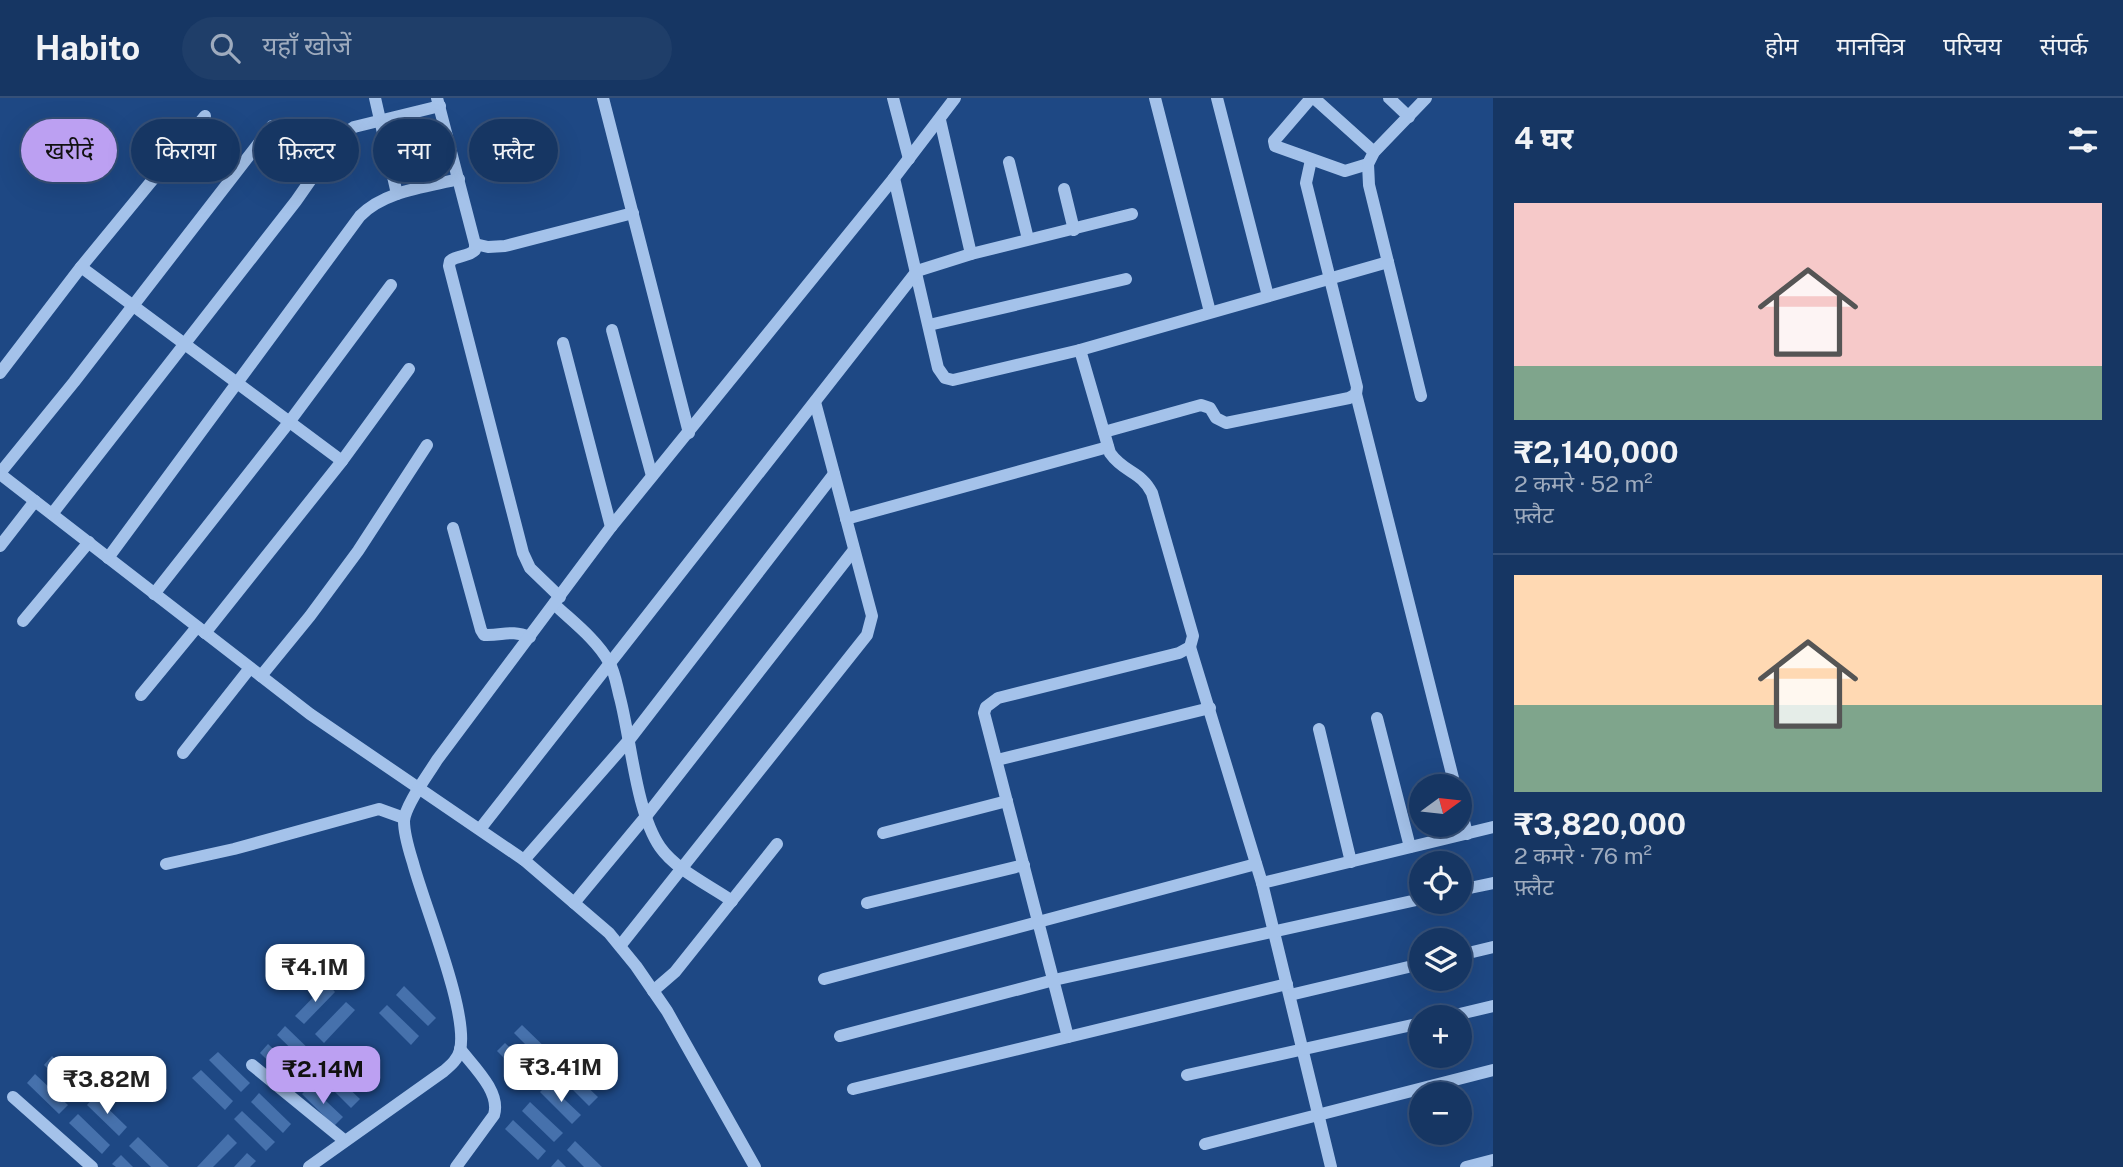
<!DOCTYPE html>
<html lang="hi">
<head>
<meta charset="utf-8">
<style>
  body { margin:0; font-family:"Public Sans","Noto Sans Devanagari",sans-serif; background:#1f3e69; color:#f1f3f6; height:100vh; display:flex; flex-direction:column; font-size:26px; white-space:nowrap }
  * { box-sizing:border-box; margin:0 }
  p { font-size:23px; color:#9eabbe }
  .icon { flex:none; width:38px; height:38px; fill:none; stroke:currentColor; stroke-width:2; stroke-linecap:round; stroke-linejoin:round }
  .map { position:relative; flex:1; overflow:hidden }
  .drawer { display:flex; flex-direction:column; background:#163663; width:630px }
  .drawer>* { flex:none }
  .top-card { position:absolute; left:21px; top:21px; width:665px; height:63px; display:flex; gap:14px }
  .needle { width:46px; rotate:75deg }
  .tools { position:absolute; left:1409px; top:676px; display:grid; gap:14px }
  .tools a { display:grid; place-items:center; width:63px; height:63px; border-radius:50%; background:#163663; box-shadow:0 7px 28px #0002,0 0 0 2px #355078; font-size:35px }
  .price { position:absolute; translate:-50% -60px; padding:0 16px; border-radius:14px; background:#fff; color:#222; font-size:23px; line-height:46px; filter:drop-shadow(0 2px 4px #0008) }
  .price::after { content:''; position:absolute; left:50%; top:42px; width:21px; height:16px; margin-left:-10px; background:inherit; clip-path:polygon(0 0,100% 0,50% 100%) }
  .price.on { background:#bca0f2; color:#111 }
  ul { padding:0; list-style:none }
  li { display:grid; align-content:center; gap:14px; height:371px; padding:0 21px }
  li+li { border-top:2px solid #355078 }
  li span { display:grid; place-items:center; height:217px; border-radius:0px; color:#555 }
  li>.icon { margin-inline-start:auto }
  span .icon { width:126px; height:126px; fill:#fffc; stroke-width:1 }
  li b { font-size:30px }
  h2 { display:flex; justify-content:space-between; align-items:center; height:84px; padding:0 21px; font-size:30px }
  .pill { padding:0 24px; border-radius:32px; background:#163663; box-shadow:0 7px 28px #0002,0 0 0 2px #355078; font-size:24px; line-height:63px }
  .pill.on { background:#bca0f2; color:#111 }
  header { display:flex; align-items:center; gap:42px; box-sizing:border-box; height:98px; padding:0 35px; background:#163663; border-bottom:2px solid #355078 }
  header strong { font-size:33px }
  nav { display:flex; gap:38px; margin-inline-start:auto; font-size:24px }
  .search { width:490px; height:63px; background:#1f3e69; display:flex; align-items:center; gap:18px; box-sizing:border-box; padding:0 24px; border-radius:38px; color:#9eabbe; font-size:26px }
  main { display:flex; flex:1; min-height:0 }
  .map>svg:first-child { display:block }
</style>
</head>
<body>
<header>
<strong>Habito</strong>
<div class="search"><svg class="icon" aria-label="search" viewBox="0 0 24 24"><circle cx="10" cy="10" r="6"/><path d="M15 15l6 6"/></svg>यहाँ खोजें</div>
<nav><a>होम</a><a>मानचित्र</a><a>परिचय</a><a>संपर्क</a></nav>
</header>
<main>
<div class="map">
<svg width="1493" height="1069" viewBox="0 0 1493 1069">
  <rect width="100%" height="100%" fill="#1e4884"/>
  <g fill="#4671ac">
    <polygon points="327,885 335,894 304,926 295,918"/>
    <polygon points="404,888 436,920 428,928 396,897"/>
    <polygon points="346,904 355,912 324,945 315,936"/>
    <polygon points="387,907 419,938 411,947 379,915"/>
    <polygon points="522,927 554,958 546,967 514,935"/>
    <polygon points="285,928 317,959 309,968 277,937"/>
    <polygon points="505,945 537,976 529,985 497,953"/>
    <polygon points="268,946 301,977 292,986 260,955"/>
    <polygon points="218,954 250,985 241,994 209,962"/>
    <polygon points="52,958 84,989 76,998 44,967"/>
    <polygon points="565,968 598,999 589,1008 557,976"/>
    <polygon points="327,970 360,1001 351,1010 319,978"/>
    <polygon points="201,972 233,1003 225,1012 192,980"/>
    <polygon points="35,976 68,1007 59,1016 27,985"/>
    <polygon points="548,986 581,1017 572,1026 540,994"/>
    <polygon points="310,988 343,1019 334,1028 302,996"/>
    <polygon points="259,995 291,1026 283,1035 251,1004"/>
    <polygon points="95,998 127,1029 119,1038 87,1007"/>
    <polygon points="530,1004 563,1035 554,1044 522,1013"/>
    <polygon points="242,1013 275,1044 266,1053 234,1021"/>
    <polygon points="78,1016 110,1047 102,1056 69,1025"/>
    <polygon points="513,1022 546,1053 538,1062 505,1031"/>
    <polygon points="228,1036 237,1045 213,1069 197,1069"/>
    <polygon points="138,1039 169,1069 151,1069 129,1048"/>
    <polygon points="575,1043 602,1069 584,1069 567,1052"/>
    <polygon points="247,1055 256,1063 250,1069 234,1069"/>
    <polygon points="121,1057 133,1069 116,1069 112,1066"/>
    <polygon points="558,1061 566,1069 551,1069"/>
  </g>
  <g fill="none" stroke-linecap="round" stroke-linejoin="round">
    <g stroke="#a4c2ea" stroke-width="12">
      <polyline points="375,0 397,96"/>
      <path d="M437 0 475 146V152C469 159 457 157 450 163L449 168 523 455 530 470 560 499"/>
      <polyline points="603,0 689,335"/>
      <polyline points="893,0 909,61"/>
      <polyline points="1155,0 1210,214"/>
      <polyline points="1217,0 1268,198"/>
      <polyline points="1311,0 1274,43 1275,48 1345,73 1368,66"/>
      <polyline points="1314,0 1374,54"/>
      <polyline points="1389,0 1409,19"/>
      <polyline points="940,22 971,156"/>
      <polyline points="1009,64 1028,141"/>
      <polyline points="894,80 938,270 945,280 953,282 1080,252 1388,164"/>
      <polyline points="1064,91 1074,132"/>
      <polyline points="475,146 488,149 505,148 633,115"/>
      <polyline points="81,169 342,363"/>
      <polyline points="929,227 1126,181"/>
      <polyline points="612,232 652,378"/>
      <polyline points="563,245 611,429"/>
      <polyline points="0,275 81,169 205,18"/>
      <polyline points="1356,296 1455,688"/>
      <polyline points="1421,298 1369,87 1368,66 1374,54 1426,0"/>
      <polyline points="1104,334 1201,307 1210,310 1216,320 1226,325 1349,300 1356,296 1357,289 1306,85 1311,62"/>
      <polyline points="0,375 74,284 272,28"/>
      <polyline points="0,376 310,616 524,762 609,835 636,868 667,913 755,1069"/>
      <polyline points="52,416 296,103 342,37 354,29 440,8"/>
      <polyline points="846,421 1108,349"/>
      <path d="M453 430 481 532 484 537C503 538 510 531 530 539"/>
      <polyline points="0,448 35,403"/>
      <path d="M108 460 360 118C384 93 426 89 459 81"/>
      <polyline points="154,496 290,323 391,187"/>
      <path d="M554 506C573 524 596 541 609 564 615 574 617 589 620 600 631 642 636 714 660 749 676 772 709 787 732 803"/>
      <polyline points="23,523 89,444"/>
      <polyline points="205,535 342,363 409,271"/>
      <polyline points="1190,549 1262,785 1331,1069"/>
      <polyline points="261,578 310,518 358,453 427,347"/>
      <polyline points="141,597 197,529"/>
      <polyline points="1377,620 1410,749"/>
      <polyline points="1319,631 1351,764"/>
      <polyline points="183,655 250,570"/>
      <polyline points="997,662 1210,610"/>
      <polyline points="1460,707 1467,736"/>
      <polyline points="480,731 917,173 971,156 1132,116"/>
      <polyline points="883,735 1007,703"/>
      <polyline points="524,762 629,642 834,376"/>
      <polyline points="166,766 234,751 379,711 404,720"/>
      <polyline points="1262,785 1493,729"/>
      <polyline points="1460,792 1493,785"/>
      <polyline points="574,805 647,717 854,452"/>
      <polyline points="867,805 1024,767"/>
      <polyline points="620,848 867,537 872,518 815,304"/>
      <polyline points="1460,857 1493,849"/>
      <polyline points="824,881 1256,766"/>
      <polyline points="653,893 675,874 777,746"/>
      <polyline points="1290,897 1421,866"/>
      <polyline points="1447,919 1493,908"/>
      <polyline points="840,938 1054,882 1421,801"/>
      <path d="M1068 939 984 615 986 609 998 600 1179 555 1190 549 1193 538 1152 395C1141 373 1124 375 1110 355L1080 252"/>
      <polyline points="252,967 345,1043"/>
      <polyline points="1187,977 1421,925"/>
      <polyline points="853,991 1287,886"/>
      <polyline points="13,999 92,1069"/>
      <polyline points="1205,1046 1493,972"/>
      <path d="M309 1069 444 973C451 967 458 961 460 952 469 915 424 807 413 765 409 752 404 737 404 723 405 707 428 677 437 662L611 429 894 80 955 0"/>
      <path d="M456 1069 494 1017C501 994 474 969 460 951"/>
      <polyline points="1466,1069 1493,1062"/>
    </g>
  </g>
</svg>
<div class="tools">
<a><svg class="needle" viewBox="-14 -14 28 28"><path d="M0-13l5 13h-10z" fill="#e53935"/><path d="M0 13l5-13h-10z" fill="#9eabbe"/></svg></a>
<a><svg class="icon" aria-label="locate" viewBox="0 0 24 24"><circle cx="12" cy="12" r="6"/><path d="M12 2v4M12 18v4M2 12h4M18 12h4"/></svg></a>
<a><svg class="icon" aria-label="layers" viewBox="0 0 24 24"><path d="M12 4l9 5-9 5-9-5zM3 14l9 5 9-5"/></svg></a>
<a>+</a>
<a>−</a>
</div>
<b class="price" style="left:315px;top:906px">₹4.1M</b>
<b class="price" style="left:561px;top:1006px">₹3.41M</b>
<b class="price on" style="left:323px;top:1008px">₹2.14M</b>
<b class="price" style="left:107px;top:1018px">₹3.82M</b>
<div class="top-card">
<a class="pill on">खरीदें</a>
<a class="pill">किराया</a>
<a class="pill">फ़िल्टर</a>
<a class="pill">नया</a>
<a class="pill">फ़्लैट</a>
</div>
</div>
<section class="drawer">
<h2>4 घर<svg class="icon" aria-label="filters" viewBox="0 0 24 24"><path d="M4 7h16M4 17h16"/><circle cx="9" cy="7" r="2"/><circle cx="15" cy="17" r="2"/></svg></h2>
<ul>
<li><span style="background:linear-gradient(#f6c9c9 75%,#7fa58c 0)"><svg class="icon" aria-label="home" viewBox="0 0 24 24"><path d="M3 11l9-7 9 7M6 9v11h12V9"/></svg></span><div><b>₹2,140,000</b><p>2 कमरे · 52 m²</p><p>फ़्लैट</p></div></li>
<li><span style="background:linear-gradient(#ffd9b3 60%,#7fa58c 0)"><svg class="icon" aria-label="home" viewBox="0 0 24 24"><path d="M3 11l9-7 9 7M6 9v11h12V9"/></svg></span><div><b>₹3,820,000</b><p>2 कमरे · 76 m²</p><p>फ़्लैट</p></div></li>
</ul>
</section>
</main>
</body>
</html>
